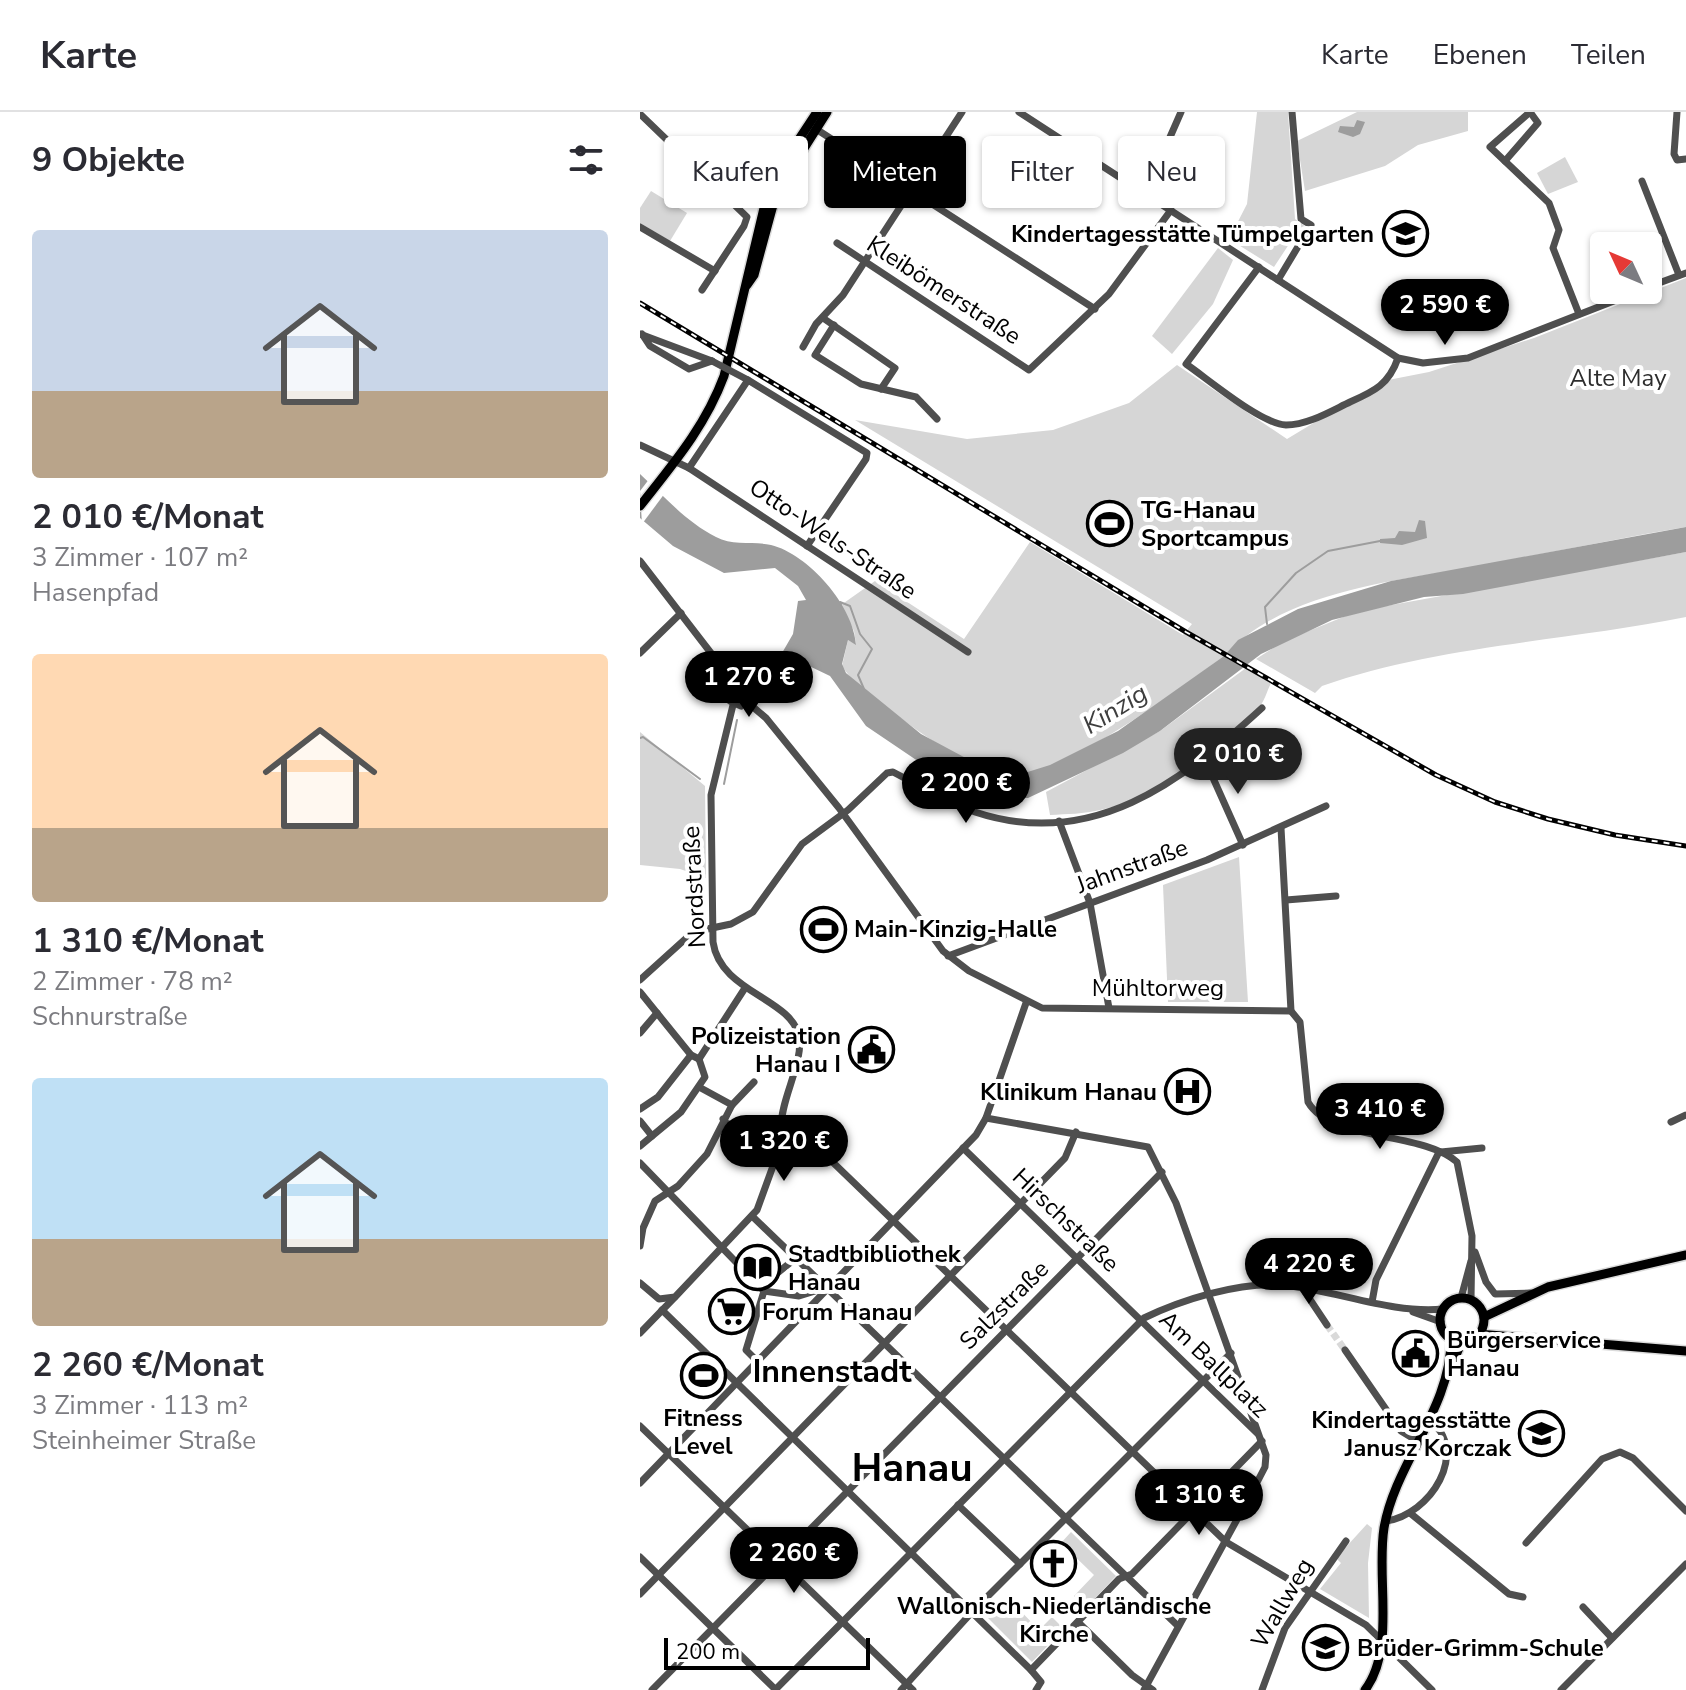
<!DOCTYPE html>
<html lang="de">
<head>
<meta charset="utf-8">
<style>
  body { margin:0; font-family:"Nunito Sans",sans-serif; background:#f2f2f3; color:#2b2b33; height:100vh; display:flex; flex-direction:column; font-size:30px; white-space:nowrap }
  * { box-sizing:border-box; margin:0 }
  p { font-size:26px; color:#7c7c81 }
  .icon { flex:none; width:44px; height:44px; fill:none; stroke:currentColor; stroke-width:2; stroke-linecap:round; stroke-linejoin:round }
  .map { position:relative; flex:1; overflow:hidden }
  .side { display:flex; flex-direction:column; background:#fff; width:640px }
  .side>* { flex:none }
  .hud { position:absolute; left:24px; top:24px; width:760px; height:72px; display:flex; gap:16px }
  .needle { width:52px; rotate:314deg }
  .tools { position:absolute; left:950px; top:120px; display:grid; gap:16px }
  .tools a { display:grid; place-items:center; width:72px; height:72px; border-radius:8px; background:#fff; box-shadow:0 2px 6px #0004; font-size:40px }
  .scale { position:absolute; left:24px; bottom:20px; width:206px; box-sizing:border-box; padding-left:8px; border:4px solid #000; border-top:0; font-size:22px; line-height:28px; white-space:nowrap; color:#000; -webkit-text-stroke:6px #fff; paint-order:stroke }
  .price { position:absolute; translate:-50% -68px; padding:0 18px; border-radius:28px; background:#000; color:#fff; font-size:26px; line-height:52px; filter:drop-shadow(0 2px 4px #0008) }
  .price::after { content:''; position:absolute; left:50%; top:48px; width:24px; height:18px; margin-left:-12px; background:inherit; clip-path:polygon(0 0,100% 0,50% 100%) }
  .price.current { background:#222; color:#fff }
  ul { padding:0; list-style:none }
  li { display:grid; align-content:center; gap:16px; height:424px; padding:0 32px }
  li span { display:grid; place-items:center; height:248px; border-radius:8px; color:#555 }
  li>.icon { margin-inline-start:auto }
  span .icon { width:144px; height:144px; fill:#fffc; stroke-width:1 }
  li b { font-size:34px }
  h2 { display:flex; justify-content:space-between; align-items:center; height:96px; padding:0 32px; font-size:34px }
  .chip { padding:0 28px; border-radius:8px; background:#fff; box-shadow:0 2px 6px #0004; font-size:28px; line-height:72px }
  .chip.current { background:#000; color:#fff }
  header { display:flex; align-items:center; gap:48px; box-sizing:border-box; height:112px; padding:0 40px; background:#fff; border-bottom:2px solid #e1e1e2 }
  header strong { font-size:38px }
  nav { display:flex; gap:44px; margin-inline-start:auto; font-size:28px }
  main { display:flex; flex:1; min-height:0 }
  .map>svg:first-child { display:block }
</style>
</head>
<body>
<header>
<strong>Karte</strong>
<nav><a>Karte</a><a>Ebenen</a><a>Teilen</a></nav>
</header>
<main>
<section class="side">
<h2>9 Objekte<svg class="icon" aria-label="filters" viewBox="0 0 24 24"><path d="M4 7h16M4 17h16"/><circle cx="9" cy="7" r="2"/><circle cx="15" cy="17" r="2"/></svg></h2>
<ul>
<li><span style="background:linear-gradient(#c9d6e8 65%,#b9a48a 0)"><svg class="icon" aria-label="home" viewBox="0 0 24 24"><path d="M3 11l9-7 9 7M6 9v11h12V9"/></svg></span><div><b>2 010 €/Monat</b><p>3 Zimmer · 107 m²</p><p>Hasenpfad</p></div></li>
<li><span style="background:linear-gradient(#ffd9b3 70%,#b9a48a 0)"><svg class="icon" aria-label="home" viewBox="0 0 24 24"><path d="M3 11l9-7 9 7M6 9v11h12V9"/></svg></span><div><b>1 310 €/Monat</b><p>2 Zimmer · 78 m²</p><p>Schnurstraße</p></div></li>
<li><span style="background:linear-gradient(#bfe0f5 65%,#b9a48a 0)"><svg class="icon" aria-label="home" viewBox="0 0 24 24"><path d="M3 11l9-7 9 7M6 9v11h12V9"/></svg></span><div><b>2 260 €/Monat</b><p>3 Zimmer · 113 m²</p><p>Steinheimer Straße</p></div></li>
</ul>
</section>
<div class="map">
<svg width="1046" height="1578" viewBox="0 0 1046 1578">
  <rect width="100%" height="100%" fill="#fff"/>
  <g fill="#d6d6d6">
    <polygon points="617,0 648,0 655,107 666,115 661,122 657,120 634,155 589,127 607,92"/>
    <polygon points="717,0 828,0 828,19 778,33 745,54 665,79 657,29"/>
    <polygon points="925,45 938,70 908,82 897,61"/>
    <polygon points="11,79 47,101 30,129 0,111 0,96"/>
    <polygon points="578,136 593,148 573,192 532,242 512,224"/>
    <path d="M1046 166V415C969 428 893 444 816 458 740 471 640 483 584 544 541 575 425 664 374 662 343 661 295 632 270 613 247 596 218 579 202 554L208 528 216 532 214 519 201 493 235 469 324 527 390 430 543 523 552 512 215 308 327 327 413 318 489 291 537 253 647 327 743 269 789 260 894 226Z"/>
    <path d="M1046 440V505C927 529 795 534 682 574L675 581 616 547 644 529 718 499Z"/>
    <path d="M606 556 631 571C627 579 624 591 617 598 582 636 511 688 460 698 444 702 427 702 410 703L406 680 520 619Z"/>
    <polygon points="0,620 65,674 66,766 40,757 0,753"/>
    <polygon points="599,745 608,890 528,890 523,773"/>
    <polygon points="727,1412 732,1416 728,1451 729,1506 680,1477 701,1451 696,1446"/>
    <polygon points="431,1420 476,1464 446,1496 434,1484 454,1463 421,1431"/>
    <polygon points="368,1486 399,1518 412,1505 424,1517 392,1550 348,1506"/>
  </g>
  <g fill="#9d9d9d">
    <polygon points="717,8 725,10 720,22 713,25 698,20 700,14 714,15"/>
    <path d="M0 362C24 384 46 410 76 425 93 434 113 429 131 433 168 442 214 494 216 533L208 528 202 552 206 561 281 622 348 658 378 663 410 653 478 619 584 544 598 528 658 497 751 469 1046 415V440L823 482 784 485 692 508 621 542 520 619 483 641 388 686 340 684 297 662 226 614 190 564 142 541 153 522 158 489 166 488 158 474 135 456 84 461 33 434 0 406Z"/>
    <polygon points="779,408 785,409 787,426 762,433 740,431 740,427 755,426 759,419 775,420"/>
  </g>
  <polygon fill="#fff" points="10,366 25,381 2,412 0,379"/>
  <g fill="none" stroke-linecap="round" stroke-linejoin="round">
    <g stroke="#9d9d9d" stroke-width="2">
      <polyline points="201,493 200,490 210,494 220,522 232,537 218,563 224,577"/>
      <polyline points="627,512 625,495 656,461 688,439 740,429"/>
      <polyline points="0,626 3,625 60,667"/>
      <polyline points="84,672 97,608"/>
    </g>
    <polyline stroke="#d9d9d9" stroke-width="7" stroke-dasharray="7 3.5" stroke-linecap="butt" points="687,1213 705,1238"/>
    <defs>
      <g id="major">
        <polyline points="107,173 114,163 133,93 147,63 187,0"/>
        <path d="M0 394C33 352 65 315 84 264L124 96 146 47 177 0"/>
        <circle cx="822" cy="1208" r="22"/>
        <polyline points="844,1205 908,1175 1046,1143"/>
        <polyline points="838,1222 1046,1239"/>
        <polyline points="811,1255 822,1229"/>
        <path d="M725 1578C756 1537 736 1466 744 1416 755 1351 812 1295 811 1226"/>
      </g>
    </defs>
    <use href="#major" stroke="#dbdbdb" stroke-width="12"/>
    <g stroke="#4f4f4f" stroke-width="7">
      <polyline points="379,0 758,246 783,251 828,246 1002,178"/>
      <polyline points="890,0 850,35 909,91 919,118 913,136 939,202"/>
      <polyline points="1037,0 1034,42 1037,48 1046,47"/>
      <polyline points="0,2 107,105 104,114 62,178"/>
      <polyline points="176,17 455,197"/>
      <polyline points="865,49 898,11 890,0"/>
      <polyline points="1002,69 1039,163"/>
      <polyline points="498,76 527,32 541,0"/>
      <polyline points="0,115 75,159"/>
      <polyline points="197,131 389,258 469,182 531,98"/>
      <path d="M619 155 546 252C568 267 621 312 646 313 668 313 691 299 710 290 735 279 749 272 758 246"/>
      <polyline points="638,168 671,113 661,107 652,0"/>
      <polyline points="1008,175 1046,161"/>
      <polyline points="183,206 255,256 241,277"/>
      <polyline points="194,213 175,243 221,272 276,285 297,307"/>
      <polyline points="0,222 72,249"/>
      <polyline points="2,222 10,234 49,257 72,249"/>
      <polyline points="163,235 176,212 203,183 322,0"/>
      <polyline points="0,333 49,356 328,540"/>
      <polyline points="49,356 108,268 227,341 226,347 167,434"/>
      <polyline points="0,449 91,567 94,579 90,589 101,594 106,583 100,578 94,579"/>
      <polyline points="0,541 41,501"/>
      <polyline points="106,589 126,606 199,696 303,839 329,859 402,896 651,899"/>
      <path d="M93 593 71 683 73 830C80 880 151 886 159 924 164 950 141 986 141 1015"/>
      <polyline points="565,648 603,733"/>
      <polyline points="419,709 450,791 469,896"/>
      <path d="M641 716 651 899 660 910 668 990C691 1030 782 1019 817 1050L832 1124 831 1188"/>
      <polyline points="646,788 696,784"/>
      <polyline points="308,844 567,748 686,694"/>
      <path d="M0 868 53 820 91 812 113 800 162 732 208 698 247 661 253 660C280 674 306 690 335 700 452 739 541 670 622 596"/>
      <polyline points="0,880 51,943 59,947"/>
      <polyline points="0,921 17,901"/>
      <polyline points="59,947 105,876"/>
      <polyline points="59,975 92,993"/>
      <polyline points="0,997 18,985 51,943"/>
      <polyline points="346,1006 508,1035 536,1091 626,1343 625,1355 612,1380 504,1578"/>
      <polyline points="83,1007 85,1011 136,1025"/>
      <polyline points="0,1009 12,1024 0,1034"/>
      <polyline points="1031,1010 1046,1003"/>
      <circle cx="146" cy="1024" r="10"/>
      <polyline points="12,1024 41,1000 65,965 59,947"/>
      <polyline points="155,1027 177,1035 586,1430 726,1513 792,1578"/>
      <polyline points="323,1036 617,1321"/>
      <polyline points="801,1040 842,1036"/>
      <polyline points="0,1051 124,1179 159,1184 185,1176"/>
      <polyline points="112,1104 538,1514"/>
      <polyline points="0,1134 3,1116 15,1089 38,1074 67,1042 92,993 114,970"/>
      <polyline points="835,1140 846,1170 855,1182 891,1181"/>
      <polyline points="0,1171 19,1187 35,1185 117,1098 141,1032"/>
      <polyline points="120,1175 156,1146"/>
      <polyline points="663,1177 687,1213"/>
      <polyline points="821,1186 831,1149"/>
      <polyline points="732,1190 736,1168 799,1040"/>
      <polyline points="22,1198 391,1558 401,1570 396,1578"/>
      <polyline points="773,1200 801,1210"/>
      <polyline points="0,1221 34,1186"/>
      <polyline points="705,1238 761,1319 779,1330"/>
      <polyline points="116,1248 106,1238 124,1179"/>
      <polyline points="0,1314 273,1578"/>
      <polyline points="0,1371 336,1023 346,1006 386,891"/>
      <polyline points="318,1393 380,1452"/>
      <polyline points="770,1401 869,1482 883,1485"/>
      <path d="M746 1409C790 1403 831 1340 789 1307"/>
      <polyline points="886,1431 962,1347 980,1340 993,1346 1046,1399"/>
      <polyline points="0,1445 136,1578"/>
      <polyline points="0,1482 425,1046 436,1020"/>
      <polyline points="943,1495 972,1526"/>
      <polyline points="438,1510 492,1563 513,1578"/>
      <polyline points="391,1558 479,1467 492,1462 622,1329"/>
      <polyline points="12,1578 522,1060"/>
      <path d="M135 1578 504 1206C541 1188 598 1170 640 1173 695 1177 748 1202 803 1197"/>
      <polyline points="261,1578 333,1499 591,1241"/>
      <polyline points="622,1578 645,1516 706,1429"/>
      <polyline points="921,1578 1046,1452"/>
    </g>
    <use href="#major" stroke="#000" stroke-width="9"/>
    <defs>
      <polyline id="rail" points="0,191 546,520 796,663 855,690 908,707 975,723 1046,734"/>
    </defs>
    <use href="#rail" stroke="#000" stroke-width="5"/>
    <use href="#rail" stroke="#fff" stroke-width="2" stroke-dasharray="6" stroke-linecap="butt"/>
    <polyline stroke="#4f4f4f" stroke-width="7" points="72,249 108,268"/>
  </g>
  <defs>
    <symbol id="school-ring" viewBox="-11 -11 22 22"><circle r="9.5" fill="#fff" stroke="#000" stroke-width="1.5"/><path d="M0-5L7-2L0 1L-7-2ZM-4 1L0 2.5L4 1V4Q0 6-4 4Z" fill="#000"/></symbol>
    <symbol id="stadium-ring" viewBox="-11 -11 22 22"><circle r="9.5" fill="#fff" stroke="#000" stroke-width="1.5"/><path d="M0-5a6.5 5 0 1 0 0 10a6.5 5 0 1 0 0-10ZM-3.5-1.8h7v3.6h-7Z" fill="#000"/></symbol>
    <symbol id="civic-ring" viewBox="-11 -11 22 22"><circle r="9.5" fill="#fff" stroke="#000" stroke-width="1.5"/><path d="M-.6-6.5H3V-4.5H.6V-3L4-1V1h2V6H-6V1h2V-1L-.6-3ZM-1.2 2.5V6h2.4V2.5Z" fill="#000"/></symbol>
    <symbol id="hospital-ring" viewBox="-11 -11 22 22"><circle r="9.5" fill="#fff" stroke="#000" stroke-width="1.5"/><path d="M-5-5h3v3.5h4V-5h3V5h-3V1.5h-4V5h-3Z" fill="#000"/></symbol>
    <symbol id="library-ring" viewBox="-11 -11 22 22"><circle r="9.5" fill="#fff" stroke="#000" stroke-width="1.5"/><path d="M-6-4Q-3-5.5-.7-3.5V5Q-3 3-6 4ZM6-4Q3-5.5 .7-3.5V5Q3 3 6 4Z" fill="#000"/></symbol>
    <symbol id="supermarket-ring" viewBox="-11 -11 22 22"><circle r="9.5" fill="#fff" stroke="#000" stroke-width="1.5"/><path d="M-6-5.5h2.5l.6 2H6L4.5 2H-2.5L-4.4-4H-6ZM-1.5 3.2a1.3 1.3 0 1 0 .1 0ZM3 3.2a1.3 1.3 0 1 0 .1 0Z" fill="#000"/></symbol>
    <symbol id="church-ring" viewBox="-11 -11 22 22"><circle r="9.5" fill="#fff" stroke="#000" stroke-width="1.5"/><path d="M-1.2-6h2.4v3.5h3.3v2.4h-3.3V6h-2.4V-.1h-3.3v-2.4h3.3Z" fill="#000"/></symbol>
  </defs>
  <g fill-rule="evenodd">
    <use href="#school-ring" x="740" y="96" width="51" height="51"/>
    <use href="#stadium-ring" x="444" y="386" width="51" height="51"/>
    <use href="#stadium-ring" x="158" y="792" width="51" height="51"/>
    <use href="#civic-ring" x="206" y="912" width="51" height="51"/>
    <use href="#hospital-ring" x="522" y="954" width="51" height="51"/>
    <use href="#library-ring" x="92" y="1130" width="51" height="51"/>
    <use href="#supermarket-ring" x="66" y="1174" width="51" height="51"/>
    <use href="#civic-ring" x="750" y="1216" width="51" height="51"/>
    <use href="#stadium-ring" x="38" y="1238" width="51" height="51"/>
    <use href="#school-ring" x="876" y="1296" width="51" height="51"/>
    <use href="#church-ring" x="388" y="1426" width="51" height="51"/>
    <use href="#school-ring" x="660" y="1510" width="51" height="51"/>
  </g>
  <g text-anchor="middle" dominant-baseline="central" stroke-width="8" stroke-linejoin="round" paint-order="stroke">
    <g font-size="24" font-weight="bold" fill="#000" stroke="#fff" text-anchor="start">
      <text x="734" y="122" text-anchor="end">Kindertagesstätte Tümpelgarten</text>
      <text x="501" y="398">TG-Hanau<tspan x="501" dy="28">Sportcampus</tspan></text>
      <text x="214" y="817">Main-Kinzig-Halle</text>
      <text x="201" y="924" text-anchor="end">Polizeistation<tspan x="201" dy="28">Hanau I</tspan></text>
      <text x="517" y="980" text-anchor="end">Klinikum Hanau</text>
      <text x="148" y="1142">Stadtbibliothek<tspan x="148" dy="28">Hanau</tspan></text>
      <text x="122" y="1200">Forum Hanau</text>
      <text x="807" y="1228">Bürgerservice<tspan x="807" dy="28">Hanau</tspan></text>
      <text x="63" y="1306" text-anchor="middle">Fitness<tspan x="63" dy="28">Level</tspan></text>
      <text x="871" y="1308" text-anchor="end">Kindertagesstätte<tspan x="871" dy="28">Janusz Korczak</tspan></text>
      <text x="414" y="1494" text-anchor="middle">Wallonisch-Niederländische<tspan x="414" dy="28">Kirche</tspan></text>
      <text x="717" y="1536">Brüder-Grimm-Schule</text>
    </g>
    <g font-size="24" fill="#000" stroke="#fff">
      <text transform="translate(304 178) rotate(33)">Kleibömerstraße</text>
      <text transform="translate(193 427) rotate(34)">Otto-Wels-Straße</text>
      <text transform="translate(492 754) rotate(-20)">Jahnstraße</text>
      <text transform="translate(54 775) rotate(-93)">Nordstraße</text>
      <text x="518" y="876">Mühltorweg</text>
      <text transform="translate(426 1108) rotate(44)">Hirschstraße</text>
      <text transform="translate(364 1193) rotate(-45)">Salzstraße</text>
      <text transform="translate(574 1252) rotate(44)">Am Ballplatz</text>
      <text transform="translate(642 1491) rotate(-60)">Wallweg</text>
    </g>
    <g font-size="24" fill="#2d2d2d" stroke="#fff">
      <text x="978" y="266">Alte May</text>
    </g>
    <g font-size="26" font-style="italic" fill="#3e3e3e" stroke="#fff">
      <text transform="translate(475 597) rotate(-32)">Kinzig</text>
    </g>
    <g font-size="32" font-weight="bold" fill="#000" stroke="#fff">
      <text x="192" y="1259">Innenstadt</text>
    </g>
    <g font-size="40" font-weight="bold" fill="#000" stroke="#fff">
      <text x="272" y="1356">Hanau</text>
    </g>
  </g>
</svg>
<div class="tools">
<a><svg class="needle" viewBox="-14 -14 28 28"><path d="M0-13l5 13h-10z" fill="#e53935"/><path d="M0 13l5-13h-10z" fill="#7c7c81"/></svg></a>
</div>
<div class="scale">200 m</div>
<b class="price" style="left:805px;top:235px">2 590 €</b>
<b class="price" style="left:109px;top:607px">1 270 €</b>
<b class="price current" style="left:598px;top:684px">2 010 €</b>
<b class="price" style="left:326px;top:713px">2 200 €</b>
<b class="price" style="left:740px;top:1039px">3 410 €</b>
<b class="price" style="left:144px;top:1071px">1 320 €</b>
<b class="price" style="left:669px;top:1194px">4 220 €</b>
<b class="price" style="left:559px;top:1425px">1 310 €</b>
<b class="price" style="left:154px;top:1483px">2 260 €</b>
<div class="hud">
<a class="chip">Kaufen</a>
<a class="chip current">Mieten</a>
<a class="chip">Filter</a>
<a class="chip">Neu</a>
</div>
</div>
</main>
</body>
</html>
